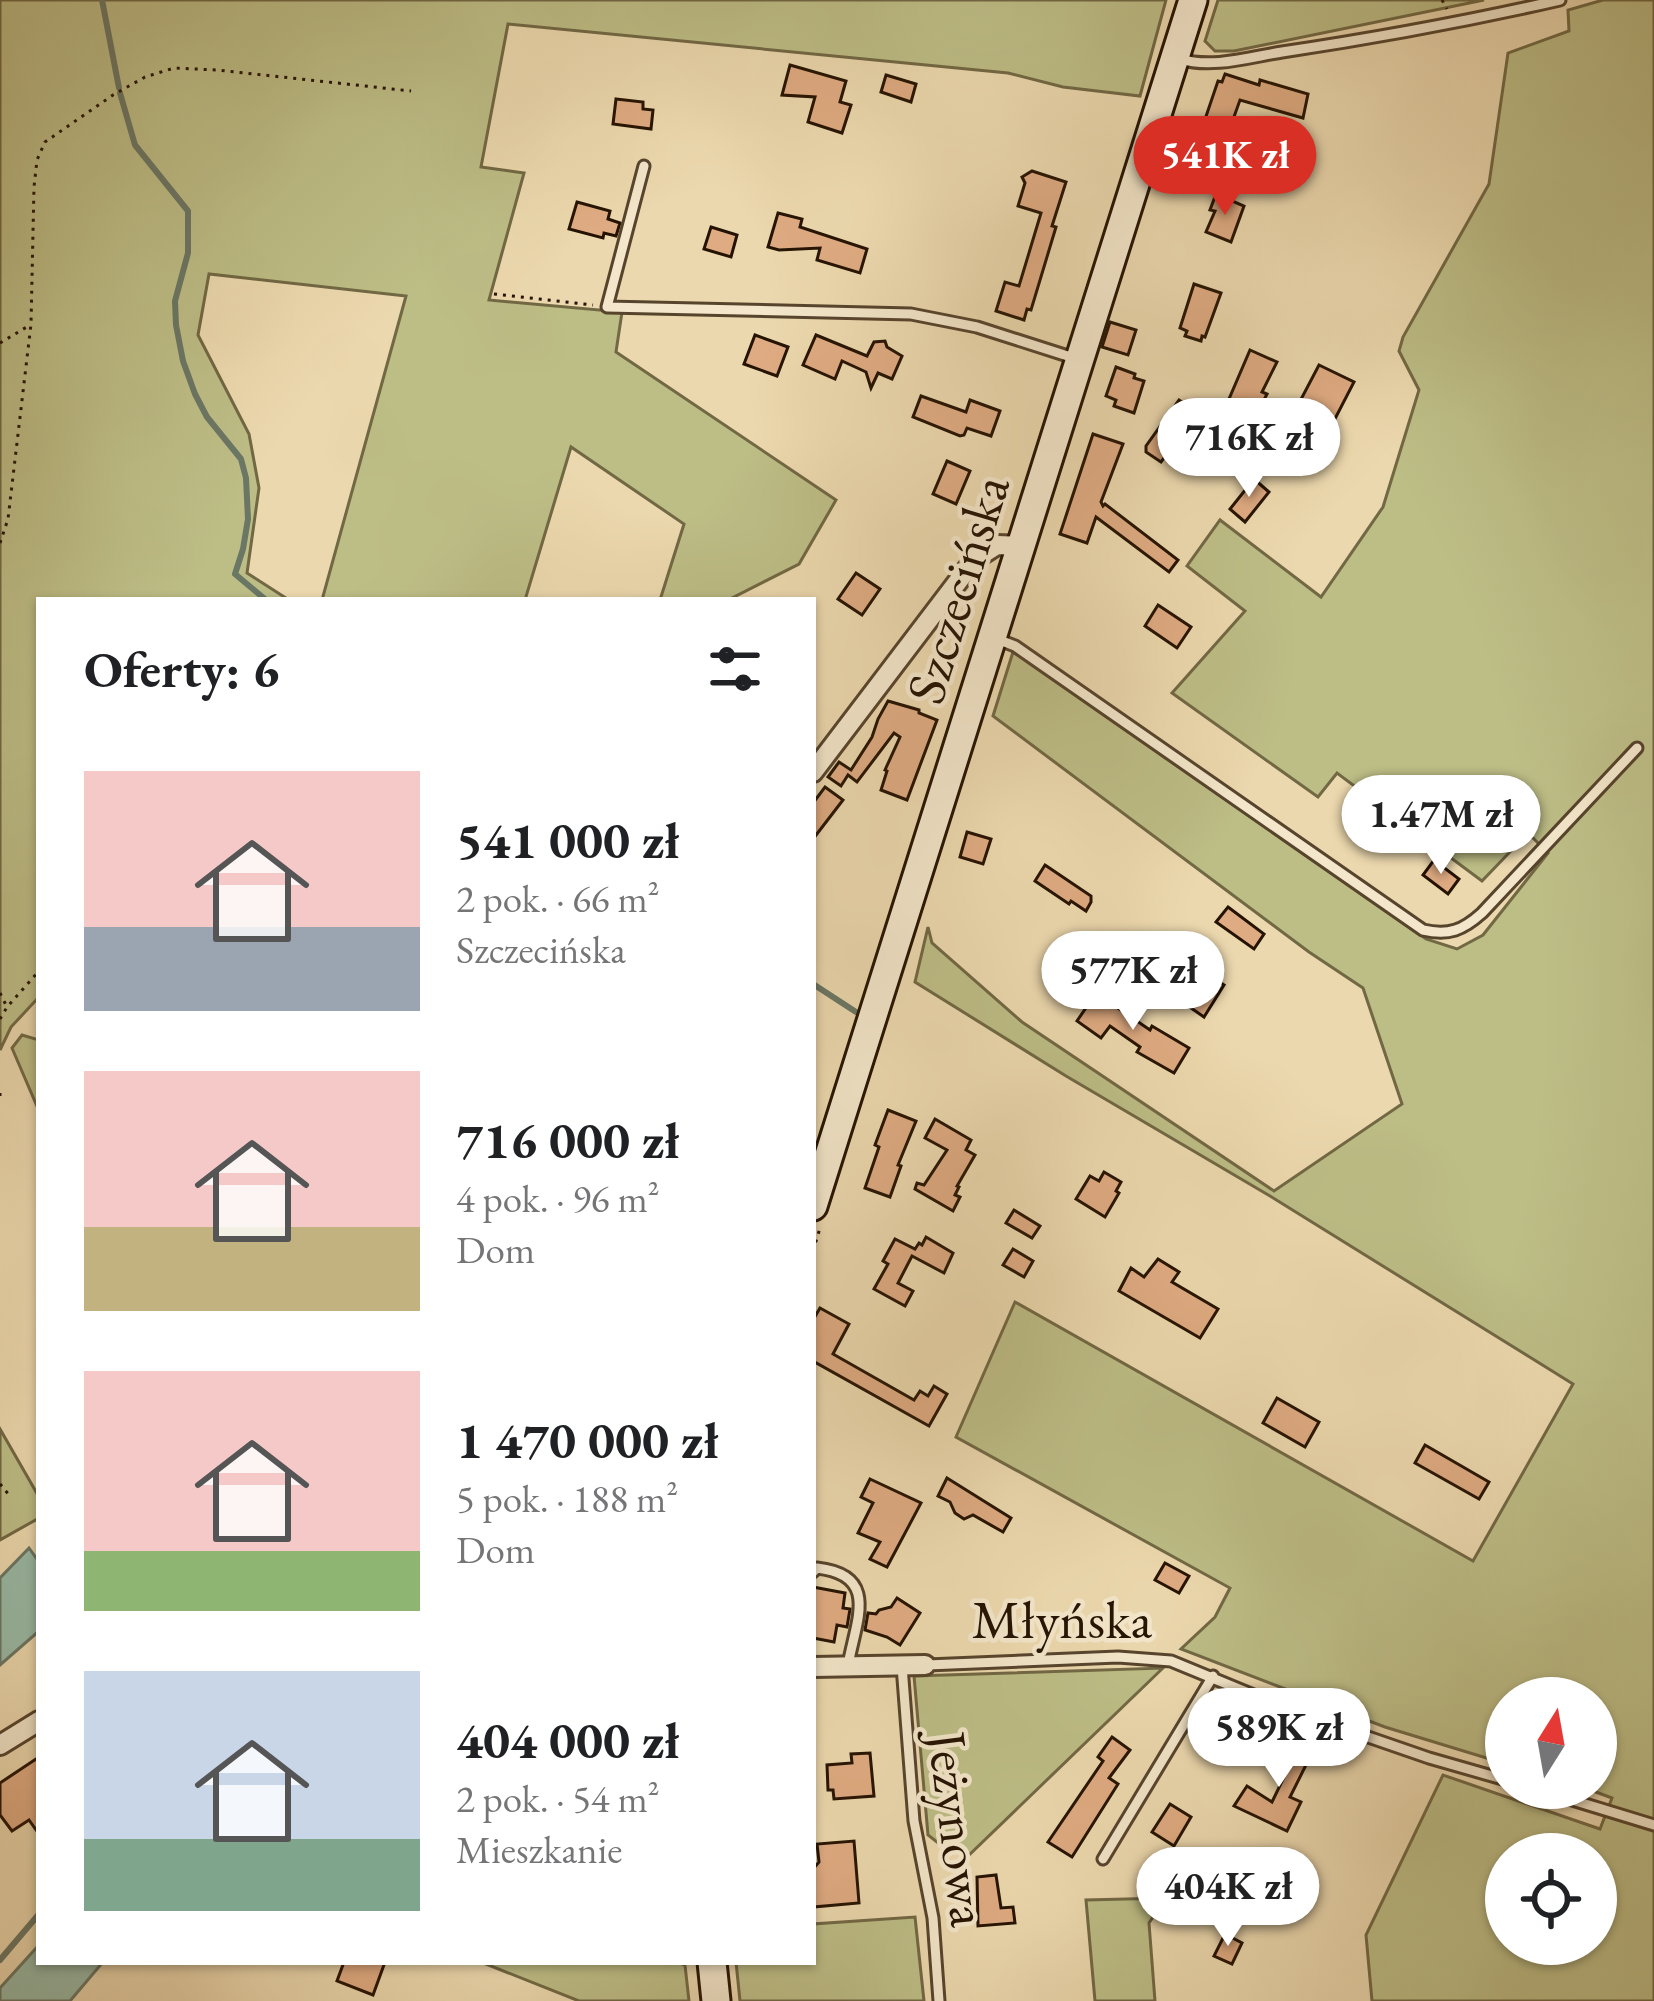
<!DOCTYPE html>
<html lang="pl">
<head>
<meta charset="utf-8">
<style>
  body { margin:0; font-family:"EB Garamond",serif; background:#f6f6f6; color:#202124; height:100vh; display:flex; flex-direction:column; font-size:45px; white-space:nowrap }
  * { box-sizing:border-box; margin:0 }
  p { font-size:39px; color:#757577 }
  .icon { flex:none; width:66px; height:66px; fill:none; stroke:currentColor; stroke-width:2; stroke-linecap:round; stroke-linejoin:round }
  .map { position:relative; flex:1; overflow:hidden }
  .side { position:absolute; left:36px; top:597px; width:780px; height:1368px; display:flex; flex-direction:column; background:#fff; border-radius:0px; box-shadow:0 3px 9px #0004 }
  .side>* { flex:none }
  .needle { width:78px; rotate:11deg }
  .tools { position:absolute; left:1485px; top:1677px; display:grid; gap:24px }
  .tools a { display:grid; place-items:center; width:132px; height:132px; border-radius:50%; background:#fff; box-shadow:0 3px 9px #0004; font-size:60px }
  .price { position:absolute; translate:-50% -102px; padding:0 27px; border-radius:42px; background:#fff; color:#222; font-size:39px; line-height:78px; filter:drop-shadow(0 3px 6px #0008) }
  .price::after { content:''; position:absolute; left:50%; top:72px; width:36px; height:27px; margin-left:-18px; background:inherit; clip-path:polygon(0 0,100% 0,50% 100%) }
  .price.selected { background:#d93025; color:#fff }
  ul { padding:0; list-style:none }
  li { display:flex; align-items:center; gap:36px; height:300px; padding:0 48px }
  li span { display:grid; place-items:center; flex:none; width:336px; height:240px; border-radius:0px; color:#555 }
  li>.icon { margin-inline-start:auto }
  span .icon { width:144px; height:144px; fill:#fffc; stroke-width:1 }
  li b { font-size:51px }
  h2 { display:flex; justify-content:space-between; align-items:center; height:144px; padding:0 48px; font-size:51px }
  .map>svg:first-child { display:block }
</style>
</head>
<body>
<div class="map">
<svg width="1654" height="2001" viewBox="0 0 1654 2001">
  <rect width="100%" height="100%" fill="#ecd8ae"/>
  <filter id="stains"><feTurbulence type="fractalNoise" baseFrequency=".00167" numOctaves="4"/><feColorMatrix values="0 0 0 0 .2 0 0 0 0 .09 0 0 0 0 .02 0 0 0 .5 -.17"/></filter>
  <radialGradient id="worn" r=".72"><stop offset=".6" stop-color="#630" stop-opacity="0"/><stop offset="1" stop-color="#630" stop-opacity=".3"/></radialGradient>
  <g fill="#bdbd86" stroke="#716844" stroke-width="3" fill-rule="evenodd">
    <polygon points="0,0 1166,0 1140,96 1063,87 1008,73 508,24 481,167 524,173 489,300 622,312 616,352 836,500 799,564 728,600 660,600 684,524 571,447 525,600 322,600 406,296 209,274 198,335 249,434 259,488 247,573 289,600 39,600 39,997 11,1027 0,1050"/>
    <polygon points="1218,0 1484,0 1234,51 1215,51 1205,41"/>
    <path d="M1603 0H1654V2001H1372L1366 1935 1443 1775 1600 1829 1612 1798 1585 1788H1596V1698H1506V1764L1385 1727 1181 1649 1215 1617 1230 1588 956 1437 1015 1302 1473 1561 1573 1384 1270 1196 1066 1076 915 982 928 927 932 943 1022 1022 1274 1191 1402 1104 1363 988 1309 952 993 716 1013 652 1426 939 1457 949 1483 935 1548 853 1528 833 1482 881 1337 773 1318 797 1172 693 1245 611 1187 566 1220 520 1321 597 1383 507 1419 390 1399 351 1403 337 1489 184 1508 53 1569 31 1568 10ZM1506 1854H1596V1944H1506Z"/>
    <polygon points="22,1035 39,1040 39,1111 12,1048"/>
    <polygon points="0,1429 39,1497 39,1518 0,1540"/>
    <polygon points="1163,1668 968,1856 942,1846 928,1835 914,1676"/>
    <polygon points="1166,1898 1149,1923 1155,2001 1095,2001 1086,1900"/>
    <polygon points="915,1917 924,2001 740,2001 736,1962 813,1962 813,1924"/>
    <polygon points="481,1962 677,1962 685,1965 689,2001 579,2001"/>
  </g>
  <g fill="#99baa7" stroke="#6b7765" stroke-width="3">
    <polygon points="29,1548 39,1562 39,1631 0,1665 0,1578"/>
    <polygon points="39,1945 39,1962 103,1962 70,2001 0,2001 0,1988"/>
  </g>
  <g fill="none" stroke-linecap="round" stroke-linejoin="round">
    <g stroke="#6b7765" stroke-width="6">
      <polyline points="102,0 119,88"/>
      <polyline points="120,93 135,145 188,211 188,253 175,301 176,325 183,361 195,394 207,417 241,459 246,478 248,519 243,549 235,574 266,600"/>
      <polyline points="813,984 856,1012"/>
      <polyline points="0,1960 39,1914"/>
    </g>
  </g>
  <g fill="#dfab82" stroke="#251302" stroke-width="3">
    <polygon points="790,65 846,81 840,102 851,105 842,133 808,122 815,97 782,95"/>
    <polygon points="1225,74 1259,85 1260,80 1308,94 1303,118 1240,100 1225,142 1200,134 1218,81 1222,82"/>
    <polygon points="886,75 916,84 911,102 881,92"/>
    <polygon points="616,99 643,102 643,109 653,110 651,129 613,124"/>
    <polygon points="1032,171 1066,182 1052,226 1056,227 1031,310 1027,309 1024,320 996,311 1005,282 1019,286 1041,213 1018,206 1025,183 1022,177"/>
    <polygon points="1216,194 1244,206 1231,242 1206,232 1215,211 1210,210"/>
    <polygon points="577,202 610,211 608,219 620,223 616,236 604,233 603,238 569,229"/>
    <polygon points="778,213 802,219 800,227 867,249 860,273 817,260 820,248 779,250 768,247"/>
    <polygon points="711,227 737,235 731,257 704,249"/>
    <polygon points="1194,284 1221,293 1205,337 1202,336 1201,341 1185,336 1187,331 1180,328"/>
    <polygon points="1110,322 1136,330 1128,355 1102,347"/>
    <polygon points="755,335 788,347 777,376 744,364"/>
    <polygon points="816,335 867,356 874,342 885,341 887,347 902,356 892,379 878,373 871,388 866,372 842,361 835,379 803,365"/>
    <polygon points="1250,350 1277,362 1262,392 1267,394 1258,412 1229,399"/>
    <polygon points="1319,365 1354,382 1323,442 1288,424"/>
    <polygon points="1116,367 1135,374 1134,378 1144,381 1134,413 1114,406 1116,400 1106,396"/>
    <polygon points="921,396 966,412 970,400 1000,411 991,436 967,428 964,435 960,436 913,417"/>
    <polygon points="1179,400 1182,402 1170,438 1176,442 1161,462 1146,452 1146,446"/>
    <polygon points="1093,434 1123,444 1101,502 1103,506 1105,504 1178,560 1169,572 1096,517 1087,543 1060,534"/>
    <polygon points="947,461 970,471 956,504 933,494"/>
    <polygon points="1254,479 1269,492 1245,522 1230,509"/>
    <polygon points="856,573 880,589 862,615 838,599"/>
    <polygon points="1158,605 1191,627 1177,648 1145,626"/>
    <polygon points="888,701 919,710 919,713 937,720 907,800 881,790 887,771 885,770 900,737 894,733 857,782 848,775 841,786 828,777 839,762 851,770 872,737 878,719"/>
    <polygon points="825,787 843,800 813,839 813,803"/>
    <polygon points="967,832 991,839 983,864 960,857"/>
    <polygon points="1434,860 1459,879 1448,894 1423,875"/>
    <polygon points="1045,865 1091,896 1091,902 1086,911 1071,901 1069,904 1035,881"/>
    <polygon points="1228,907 1264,934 1254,949 1216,922"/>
    <polygon points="1188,962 1224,985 1204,1017 1168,992"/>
    <polygon points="1096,993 1150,1030 1152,1026 1189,1048 1174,1073 1137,1052 1140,1047 1110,1026 1101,1038 1077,1021"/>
    <polygon points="888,1110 916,1121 898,1165 901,1166 890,1197 865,1188 879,1147 875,1145"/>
    <polygon points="935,1119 971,1140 966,1150 975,1155 957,1186 959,1187 955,1195 960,1197 953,1211 915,1189 917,1183 924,1185 947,1150 925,1138"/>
    <polygon points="1104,1172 1121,1182 1116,1191 1119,1193 1105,1217 1076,1199 1090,1176 1099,1181"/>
    <polygon points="1014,1210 1040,1226 1032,1238 1006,1223"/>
    <polygon points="926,1237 953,1253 944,1273 912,1256 898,1283 913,1291 905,1306 874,1289 888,1264 883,1261 895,1239 915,1249 919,1243 922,1245"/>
    <polygon points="1013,1249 1033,1261 1024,1277 1003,1265"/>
    <polygon points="1158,1259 1179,1272 1172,1282 1218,1309 1200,1338 1119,1291 1131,1268 1144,1277"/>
    <polygon points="820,1308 849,1324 833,1354 914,1400 920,1391 928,1396 934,1386 947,1394 929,1426 813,1361 813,1320"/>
    <polygon points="1277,1398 1319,1422 1305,1447 1263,1423"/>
    <polygon points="1425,1445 1489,1482 1479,1499 1415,1463"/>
    <polygon points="947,1478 1011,1518 1003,1532 973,1515 964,1519 955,1513 950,1502 938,1496"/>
    <polygon points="870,1479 921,1503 887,1567 870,1559 880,1542 858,1533 873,1503 861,1497"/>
    <polygon points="1165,1563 1189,1576 1179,1593 1155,1580"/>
    <polygon points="813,1587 845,1593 843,1608 850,1609 847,1627 837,1625 834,1642 813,1638"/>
    <polygon points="897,1598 920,1613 900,1645 887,1637 865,1630 868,1613 876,1614 879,1610 891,1607"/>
    <polygon points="1112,1737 1130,1750 1109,1778 1118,1784 1072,1857 1048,1842 1103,1761 1098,1757"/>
    <polygon points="1289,1739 1313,1751 1290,1797 1301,1802 1287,1831 1234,1806 1247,1786 1272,1802 1286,1773 1287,1766 1278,1761"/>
    <polygon points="870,1753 874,1796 834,1799 833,1790 828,1790 827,1765 852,1763 851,1754"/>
    <polygon points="39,1757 39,1834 29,1820 12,1831 0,1815 0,1783"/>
    <polygon points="1170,1804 1191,1817 1174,1846 1152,1832"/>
    <polygon points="854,1841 859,1903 813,1907 813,1869 819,1862 817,1844"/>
    <polygon points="1193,1860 1249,1886 1239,1908 1183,1883"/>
    <polygon points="996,1875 1001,1908 1013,1907 1015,1923 978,1926 977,1877"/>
    <polygon points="1225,1934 1242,1943 1232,1964 1214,1956"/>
    <polygon points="344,1962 385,1962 373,1995 337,1981"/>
  </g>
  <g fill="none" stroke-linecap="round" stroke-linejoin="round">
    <defs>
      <g id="lane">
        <path d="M1180 59C1212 69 1250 57 1282 52 1375 38 1468 21 1560 0"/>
        <polyline points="644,166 607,307 911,314 977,327 1074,358"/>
        <path d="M997 639 1015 646 1423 930C1449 936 1463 930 1482 913L1637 748"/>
        <path d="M813 1572 817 1568C880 1575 856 1620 848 1665"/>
        <polyline points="927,1665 1118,1657 1171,1661 1290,1710 1429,1758 1506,1780"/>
        <polyline points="902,1666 914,1821 933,1918 939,2001"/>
        <polyline points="1533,1788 1654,1825"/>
        <polyline points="1103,1859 1213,1676"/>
      </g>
      <g id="street">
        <polyline points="813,772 975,559 997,545 1021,546"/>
        <polyline points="813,1667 925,1665"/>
        <polyline points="0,1745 39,1721"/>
      </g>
      <g id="secondary">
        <polyline points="813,1206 1193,0"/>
        <polyline points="712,1962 716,2001"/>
      </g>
    </defs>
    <use href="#lane" stroke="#57442d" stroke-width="15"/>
    <use href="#street" stroke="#57442d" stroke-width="24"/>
    <use href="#secondary" stroke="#251302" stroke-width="33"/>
    <g stroke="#251302" stroke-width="3" stroke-dasharray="3 6" stroke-linecap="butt">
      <polyline points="1442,0 1447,9"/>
      <polyline points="494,294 593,305"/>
      <polyline points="0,343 30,325"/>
      <polyline points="0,543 8,519 31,324 34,187 37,160 45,142 113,95 145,77 174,68 217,70 411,91"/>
      <polyline points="0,993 6,1005"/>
      <polyline points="0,1019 7,1007 39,971"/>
      <polyline points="0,1093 0,1097"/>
      <polyline points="813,1251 820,1228"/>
      <polyline points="0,1484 10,1496"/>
    </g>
    <use href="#lane" stroke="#f3e6ca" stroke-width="9"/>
    <use href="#street" stroke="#f3e6ca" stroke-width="18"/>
    <use href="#secondary" stroke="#f3e6ca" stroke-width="27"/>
  </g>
  <g text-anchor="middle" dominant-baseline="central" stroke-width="9" stroke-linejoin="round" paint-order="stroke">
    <g font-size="54" fill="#251302" stroke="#f3e6ca">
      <text transform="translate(957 589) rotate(-73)">Szczecińska</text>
      <text x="1062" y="1619">Młyńska</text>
      <text transform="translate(959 1829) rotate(83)">Jeżynowa</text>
    </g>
  </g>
  <rect width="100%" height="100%" filter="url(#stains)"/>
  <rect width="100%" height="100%" fill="url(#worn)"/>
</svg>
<div class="tools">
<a><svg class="needle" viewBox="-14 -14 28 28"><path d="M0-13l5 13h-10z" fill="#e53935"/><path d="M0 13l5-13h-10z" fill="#757577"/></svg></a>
<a><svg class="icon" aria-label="locate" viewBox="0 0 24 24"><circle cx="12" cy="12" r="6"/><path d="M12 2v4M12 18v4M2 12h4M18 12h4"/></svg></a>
</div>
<b class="price selected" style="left:1225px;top:218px">541K zł</b>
<b class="price" style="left:1249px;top:500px">716K zł</b>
<b class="price" style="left:1441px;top:877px">1.47M zł</b>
<b class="price" style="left:1133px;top:1033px">577K zł</b>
<b class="price" style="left:1279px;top:1790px">589K zł</b>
<b class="price" style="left:1228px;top:1949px">404K zł</b>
<section class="side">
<h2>Oferty: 6<svg class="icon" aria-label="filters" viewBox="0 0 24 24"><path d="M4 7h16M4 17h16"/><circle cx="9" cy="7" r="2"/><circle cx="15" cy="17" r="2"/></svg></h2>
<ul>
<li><span style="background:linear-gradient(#f6c9c9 65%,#9aa5b1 0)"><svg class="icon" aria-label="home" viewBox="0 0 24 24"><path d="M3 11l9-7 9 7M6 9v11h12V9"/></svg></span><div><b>541 000 zł</b><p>2 pok. · 66 m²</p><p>Szczecińska</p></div></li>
<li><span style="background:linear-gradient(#f6c9c9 65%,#c2b280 0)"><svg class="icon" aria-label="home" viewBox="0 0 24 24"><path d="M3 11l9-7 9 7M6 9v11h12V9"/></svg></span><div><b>716 000 zł</b><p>4 pok. · 96 m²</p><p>Dom</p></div></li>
<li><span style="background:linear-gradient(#f6c9c9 75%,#8fb573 0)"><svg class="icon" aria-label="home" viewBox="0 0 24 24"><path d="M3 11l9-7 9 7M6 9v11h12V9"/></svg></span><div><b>1 470 000 zł</b><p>5 pok. · 188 m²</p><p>Dom</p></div></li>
<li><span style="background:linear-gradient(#c9d6e8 70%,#7fa58c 0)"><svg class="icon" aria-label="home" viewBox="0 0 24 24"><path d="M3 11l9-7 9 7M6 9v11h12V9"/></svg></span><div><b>404 000 zł</b><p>2 pok. · 54 m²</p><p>Mieszkanie</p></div></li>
</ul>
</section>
</div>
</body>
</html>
